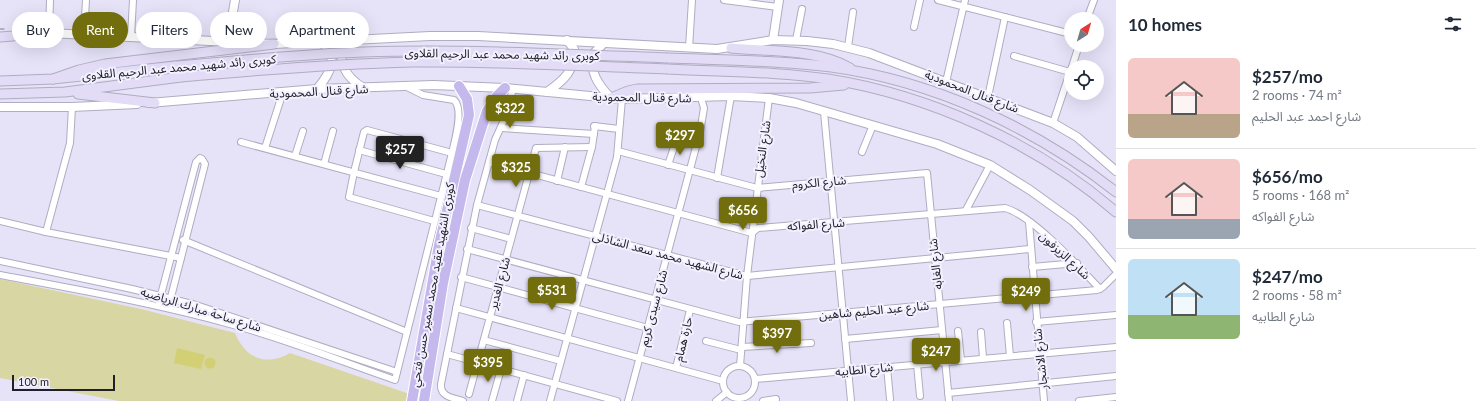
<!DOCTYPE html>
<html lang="en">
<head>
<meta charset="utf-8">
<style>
  body { margin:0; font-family:Lato,"Noto Sans Arabic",sans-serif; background:#f6f6f7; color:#1f2937; height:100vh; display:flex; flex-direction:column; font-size:15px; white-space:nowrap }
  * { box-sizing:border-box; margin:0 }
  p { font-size:13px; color:#747a83 }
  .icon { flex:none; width:22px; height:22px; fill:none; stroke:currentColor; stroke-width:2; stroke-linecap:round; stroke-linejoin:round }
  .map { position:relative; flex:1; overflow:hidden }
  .sheet { display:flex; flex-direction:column; background:#fff; width:360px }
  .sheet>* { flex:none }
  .top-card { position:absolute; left:12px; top:12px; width:380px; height:36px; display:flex; gap:8px }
  .needle { width:26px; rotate:37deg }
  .fabs { position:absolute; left:1064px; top:12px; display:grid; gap:8px }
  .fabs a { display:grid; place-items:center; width:40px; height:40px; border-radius:50%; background:#fff; box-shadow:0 4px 16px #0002; font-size:20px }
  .scale { position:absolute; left:12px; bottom:10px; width:103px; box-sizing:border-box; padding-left:4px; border:2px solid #212028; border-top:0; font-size:11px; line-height:14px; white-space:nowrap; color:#212028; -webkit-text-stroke:3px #f3f1ff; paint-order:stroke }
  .price { position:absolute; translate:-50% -34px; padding:0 9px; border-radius:4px; background:#736e0d; color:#fff; font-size:13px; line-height:26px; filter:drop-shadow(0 1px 2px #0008) }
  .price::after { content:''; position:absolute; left:50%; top:24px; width:12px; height:9px; margin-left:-6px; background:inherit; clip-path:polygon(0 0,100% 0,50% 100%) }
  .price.current { background:#222; color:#fff }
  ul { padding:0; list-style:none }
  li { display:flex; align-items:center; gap:12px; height:100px; padding:0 12px }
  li+li { border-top:1px solid #e0e1e3 }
  li span { display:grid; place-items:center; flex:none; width:112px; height:80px; border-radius:6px; color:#555 }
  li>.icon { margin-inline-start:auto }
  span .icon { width:48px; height:48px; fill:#fffc; stroke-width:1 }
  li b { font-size:17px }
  h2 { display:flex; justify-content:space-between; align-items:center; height:48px; padding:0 12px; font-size:17px }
  .chip { padding:0 14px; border-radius:18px; background:#fff; box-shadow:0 4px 16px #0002; font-size:14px; line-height:36px }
  .chip.current { background:#736e0d; color:#fff }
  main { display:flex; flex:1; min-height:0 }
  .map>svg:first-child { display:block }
</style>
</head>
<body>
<main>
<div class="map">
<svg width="1116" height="401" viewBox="0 0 1116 401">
  <rect width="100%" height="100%" fill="#e6e3f9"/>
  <path fill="#d8d6a2" d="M0 279 141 309 235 333C245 358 266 367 290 353L430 401H119L0 378Z"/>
  <g fill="#d3cf74">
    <polygon points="177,348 205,355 201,369 174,363"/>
    <circle cx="210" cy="363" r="5.5"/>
  </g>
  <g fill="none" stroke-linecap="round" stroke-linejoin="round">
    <defs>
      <g id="minor">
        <polyline points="724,0 778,7"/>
        <polyline points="938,0 1071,34"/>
        <polyline points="1087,19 1094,0"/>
        <polyline points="914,27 920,0"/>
        <polyline points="49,33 50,0"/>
        <polyline points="84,35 86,0"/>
        <polyline points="131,37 133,0"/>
        <polyline points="796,40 802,9"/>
        <polyline points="848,47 853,12"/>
        <polyline points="689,48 692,0"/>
        <polyline points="1014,56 1070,72"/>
        <polyline points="1072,67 1079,45"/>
        <polyline points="946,82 965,0"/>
        <polyline points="988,97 1005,17"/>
        <polyline points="824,112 851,401"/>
        <polyline points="1053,123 1071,69"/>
        <polyline points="594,126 619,129"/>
        <polyline points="501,128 594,134"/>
        <polyline points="241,142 441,196"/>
        <polyline points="265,148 283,92"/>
        <polyline points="359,150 446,174"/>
        <polyline points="618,151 757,188 927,173 949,401"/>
        <polyline points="862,152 873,125"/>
        <polyline points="295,156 303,131"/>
        <path d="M489 162 752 233 758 228 1005 208C1032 215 1080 268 1100 289"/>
        <polyline points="324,164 333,131"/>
        <polyline points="668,165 676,141"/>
        <polyline points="717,178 731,96"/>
        <polyline points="557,181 565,147"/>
        <polyline points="581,187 592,147 595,126"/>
        <polyline points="477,205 747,276 1030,249"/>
        <polyline points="966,210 990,165"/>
        <polyline points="0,221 46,232 181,258"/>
        <polyline points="434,221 349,197 354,172 364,132 367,130 452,153"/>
        <polyline points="1029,222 1044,401"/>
        <polyline points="471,228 511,239"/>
        <polyline points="46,232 70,143 72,107"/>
        <polyline points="183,240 407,332"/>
        <polyline points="467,249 739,322 1097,290 1103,287 1116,274"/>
        <polyline points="0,261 132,289 196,305 397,372"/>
        <polyline points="1032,267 1077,263"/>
        <path d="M0 275C80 290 159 304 237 326 291 341 343 362 395 380L452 153C455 140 464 109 454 100L423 95 407 87"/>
        <polyline points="461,277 648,328"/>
        <polyline points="158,306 196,162 200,158 202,159 205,164 170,301"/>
        <polyline points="456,308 723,381"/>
        <polyline points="1036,322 1116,315"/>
        <polyline points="1007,323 1010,356"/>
        <polyline points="958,331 961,360"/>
        <polyline points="981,332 983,358"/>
        <polyline points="845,339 942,330"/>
        <polyline points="484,340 561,361"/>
        <polyline points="706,341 741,350"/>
        <polyline points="742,347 811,343"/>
        <polyline points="447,354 617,401"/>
        <polyline points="917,364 920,396"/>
        <polyline points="740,366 747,276 769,98"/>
        <circle cx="739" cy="382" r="16"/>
        <polyline points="887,367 890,399"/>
        <polyline points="676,368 690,310"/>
        <polyline points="755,379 1116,347"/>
        <polyline points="948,393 1116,376"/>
        <polyline points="469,394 536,148 592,147"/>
        <path d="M463 401C453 398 440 397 441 384L477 205 495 140 504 120 513 89"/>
        <polyline points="492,401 501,369"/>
        <polyline points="517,401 524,375"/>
        <polyline points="550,401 617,157 622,99"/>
        <polyline points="628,401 700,132 704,108 701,98"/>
        <polyline points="716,401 727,392"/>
        <polyline points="763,401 776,399"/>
        <polyline points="1079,401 1116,397"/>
      </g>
      <g id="tertiary">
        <polyline points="28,32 274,44 430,36 478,36 717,49 773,40 807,41 833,44 869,53 1053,123 1077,137 1116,171"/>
        <path d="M347 40C334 59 346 78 364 88"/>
        <polyline points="773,40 779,0"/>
        <polyline points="228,41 235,0"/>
        <path d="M604 43 594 53C588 71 599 86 611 98"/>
        <path d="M317 89C330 74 340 56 321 42"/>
        <path d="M547 92C563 81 576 70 574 49L567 40"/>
        <polyline points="149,103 317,89 433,85 505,88 622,99 731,96 769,98 796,103 937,144 990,165 1030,190 1073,221 1089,237 1116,269"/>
        <polyline points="0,107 72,107 137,104"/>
      </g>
      <g id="secondary">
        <polyline points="0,37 13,36 28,32"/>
        <path d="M731 48C769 52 815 48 850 68"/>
        <path d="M668 58C721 60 778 60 831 67 934 81 1035 128 1116 192"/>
        <path d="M668 69C721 72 775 71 828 79 930 95 1038 144 1116 212"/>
        <polyline points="53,79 79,70 105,64 274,44"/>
        <polyline points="0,81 53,79 176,66"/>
        <polyline points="0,94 65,92 181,77"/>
        <polyline points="78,94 155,103"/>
        <polyline points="611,98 628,91 637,89 810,88 844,85"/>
      </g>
      <g id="primary">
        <polyline points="412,401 439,245 469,115 467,99 459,86"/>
        <polyline points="424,401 443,283 465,180 487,111 497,96 505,88"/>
      </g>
    </defs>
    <use href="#minor" stroke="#b0acc1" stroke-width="8"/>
    <use href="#tertiary" stroke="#b0acc1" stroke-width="10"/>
    <use href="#secondary" stroke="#b0acc1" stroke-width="11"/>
    <use href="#primary" stroke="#fff" stroke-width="12"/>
    <use href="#minor" stroke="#fff" stroke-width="6"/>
    <use href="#tertiary" stroke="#fff" stroke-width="8"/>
    <use href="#secondary" stroke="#e2dcf6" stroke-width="9"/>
    <use href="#primary" stroke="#c5b8ed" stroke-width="10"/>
    <polyline stroke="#807f8d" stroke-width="1" points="0,29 4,29"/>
    <defs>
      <g id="secondary-bridge">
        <path d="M176 66C238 61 301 54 363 52 465 49 566 54 668 58"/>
        <path d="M181 77C258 70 336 64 413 62 498 61 583 66 668 69"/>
      </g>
    </defs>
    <use href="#secondary-bridge" stroke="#b0acc1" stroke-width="11" stroke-linecap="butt"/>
    <use href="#secondary-bridge" stroke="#e2dcf6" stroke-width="9"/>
  </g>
  <g text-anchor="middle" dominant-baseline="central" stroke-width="4" stroke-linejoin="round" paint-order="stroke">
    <g font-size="12" fill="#212028" stroke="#f3f1ff">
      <text transform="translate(502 54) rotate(1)">كوبرى رائد شهيد محمد عبد الرحيم القلاوى</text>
      <text transform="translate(179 67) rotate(-5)">كوبرى رائد شهيد محمد عبد الرحيم القلاوى</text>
      <text transform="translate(319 91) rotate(-3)">شارع قنال المحمودية</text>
      <text transform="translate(972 91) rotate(21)">شارع قنال المحمودية</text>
      <text transform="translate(642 97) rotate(1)">شارع قنال المحمودية</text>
      <text transform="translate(762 149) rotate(-82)">شارع النخيل</text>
      <text transform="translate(819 182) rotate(-5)">شارع الكروم</text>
      <text transform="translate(816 224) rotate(-4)">شارع الفواكه</text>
      <text transform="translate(668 255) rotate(15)">شارع الشهيد محمد سعد الشاذلى</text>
      <text transform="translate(1065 255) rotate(43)">شارع الزيزفون</text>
      <text transform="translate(935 264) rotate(-96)">شارع الغابه</text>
      <text transform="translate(499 283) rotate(-75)">شارع الغدير</text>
      <text transform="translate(432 285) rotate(-80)">كوبرى الشهيد عقيد محمد سمير حسن فتحي</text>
      <text transform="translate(653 308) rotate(-75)">شارع سيدى كريم</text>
      <text transform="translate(201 309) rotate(17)">شارع ساحة مبارك الرياضيه</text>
      <text transform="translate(874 310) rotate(-5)">شارع عبد الحليم شاهين</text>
      <text transform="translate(683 339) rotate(-77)">حارة همام</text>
      <text transform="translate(1040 359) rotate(-96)">شارع الاشجار</text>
      <text transform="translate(864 369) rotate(-5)">شارع الطابيه</text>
    </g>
  </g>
</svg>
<div class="fabs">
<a><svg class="needle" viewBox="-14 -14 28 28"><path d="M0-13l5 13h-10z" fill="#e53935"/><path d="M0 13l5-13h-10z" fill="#747a83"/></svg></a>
<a><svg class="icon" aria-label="locate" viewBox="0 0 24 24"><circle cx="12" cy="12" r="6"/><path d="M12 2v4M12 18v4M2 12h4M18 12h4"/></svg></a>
</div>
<div class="scale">100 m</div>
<b class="price" style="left:510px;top:129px">$322</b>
<b class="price" style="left:680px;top:156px">$297</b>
<b class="price current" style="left:400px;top:170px">$257</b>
<b class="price" style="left:516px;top:188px">$325</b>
<b class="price" style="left:743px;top:231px">$656</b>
<b class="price" style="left:552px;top:311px">$531</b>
<b class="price" style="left:1026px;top:312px">$249</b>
<b class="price" style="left:777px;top:354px">$397</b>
<b class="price" style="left:936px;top:372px">$247</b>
<b class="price" style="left:488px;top:383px">$395</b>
<div class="top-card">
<a class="chip">Buy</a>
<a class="chip current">Rent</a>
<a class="chip">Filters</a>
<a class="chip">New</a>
<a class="chip">Apartment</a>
</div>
</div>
<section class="sheet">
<h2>10 homes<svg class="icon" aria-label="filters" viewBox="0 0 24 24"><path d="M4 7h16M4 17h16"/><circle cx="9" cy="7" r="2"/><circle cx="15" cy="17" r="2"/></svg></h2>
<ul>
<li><span style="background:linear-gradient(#f6c9c9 70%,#b9a48a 0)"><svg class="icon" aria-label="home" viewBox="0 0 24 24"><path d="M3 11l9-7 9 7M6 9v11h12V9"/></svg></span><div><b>$257/mo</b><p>2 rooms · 74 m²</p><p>شارع احمد عبد الحليم</p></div></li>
<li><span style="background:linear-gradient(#f6c9c9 75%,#9aa5b1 0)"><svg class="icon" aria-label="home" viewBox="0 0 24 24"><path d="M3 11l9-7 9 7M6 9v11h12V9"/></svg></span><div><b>$656/mo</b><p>5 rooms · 168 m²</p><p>شارع الفواكه</p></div></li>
<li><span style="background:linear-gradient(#bfe0f5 70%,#8fb573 0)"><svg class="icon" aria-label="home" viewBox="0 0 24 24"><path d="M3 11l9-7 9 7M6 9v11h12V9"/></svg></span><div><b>$247/mo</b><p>2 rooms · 58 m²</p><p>شارع الطابيه</p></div></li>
</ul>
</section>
</main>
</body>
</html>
